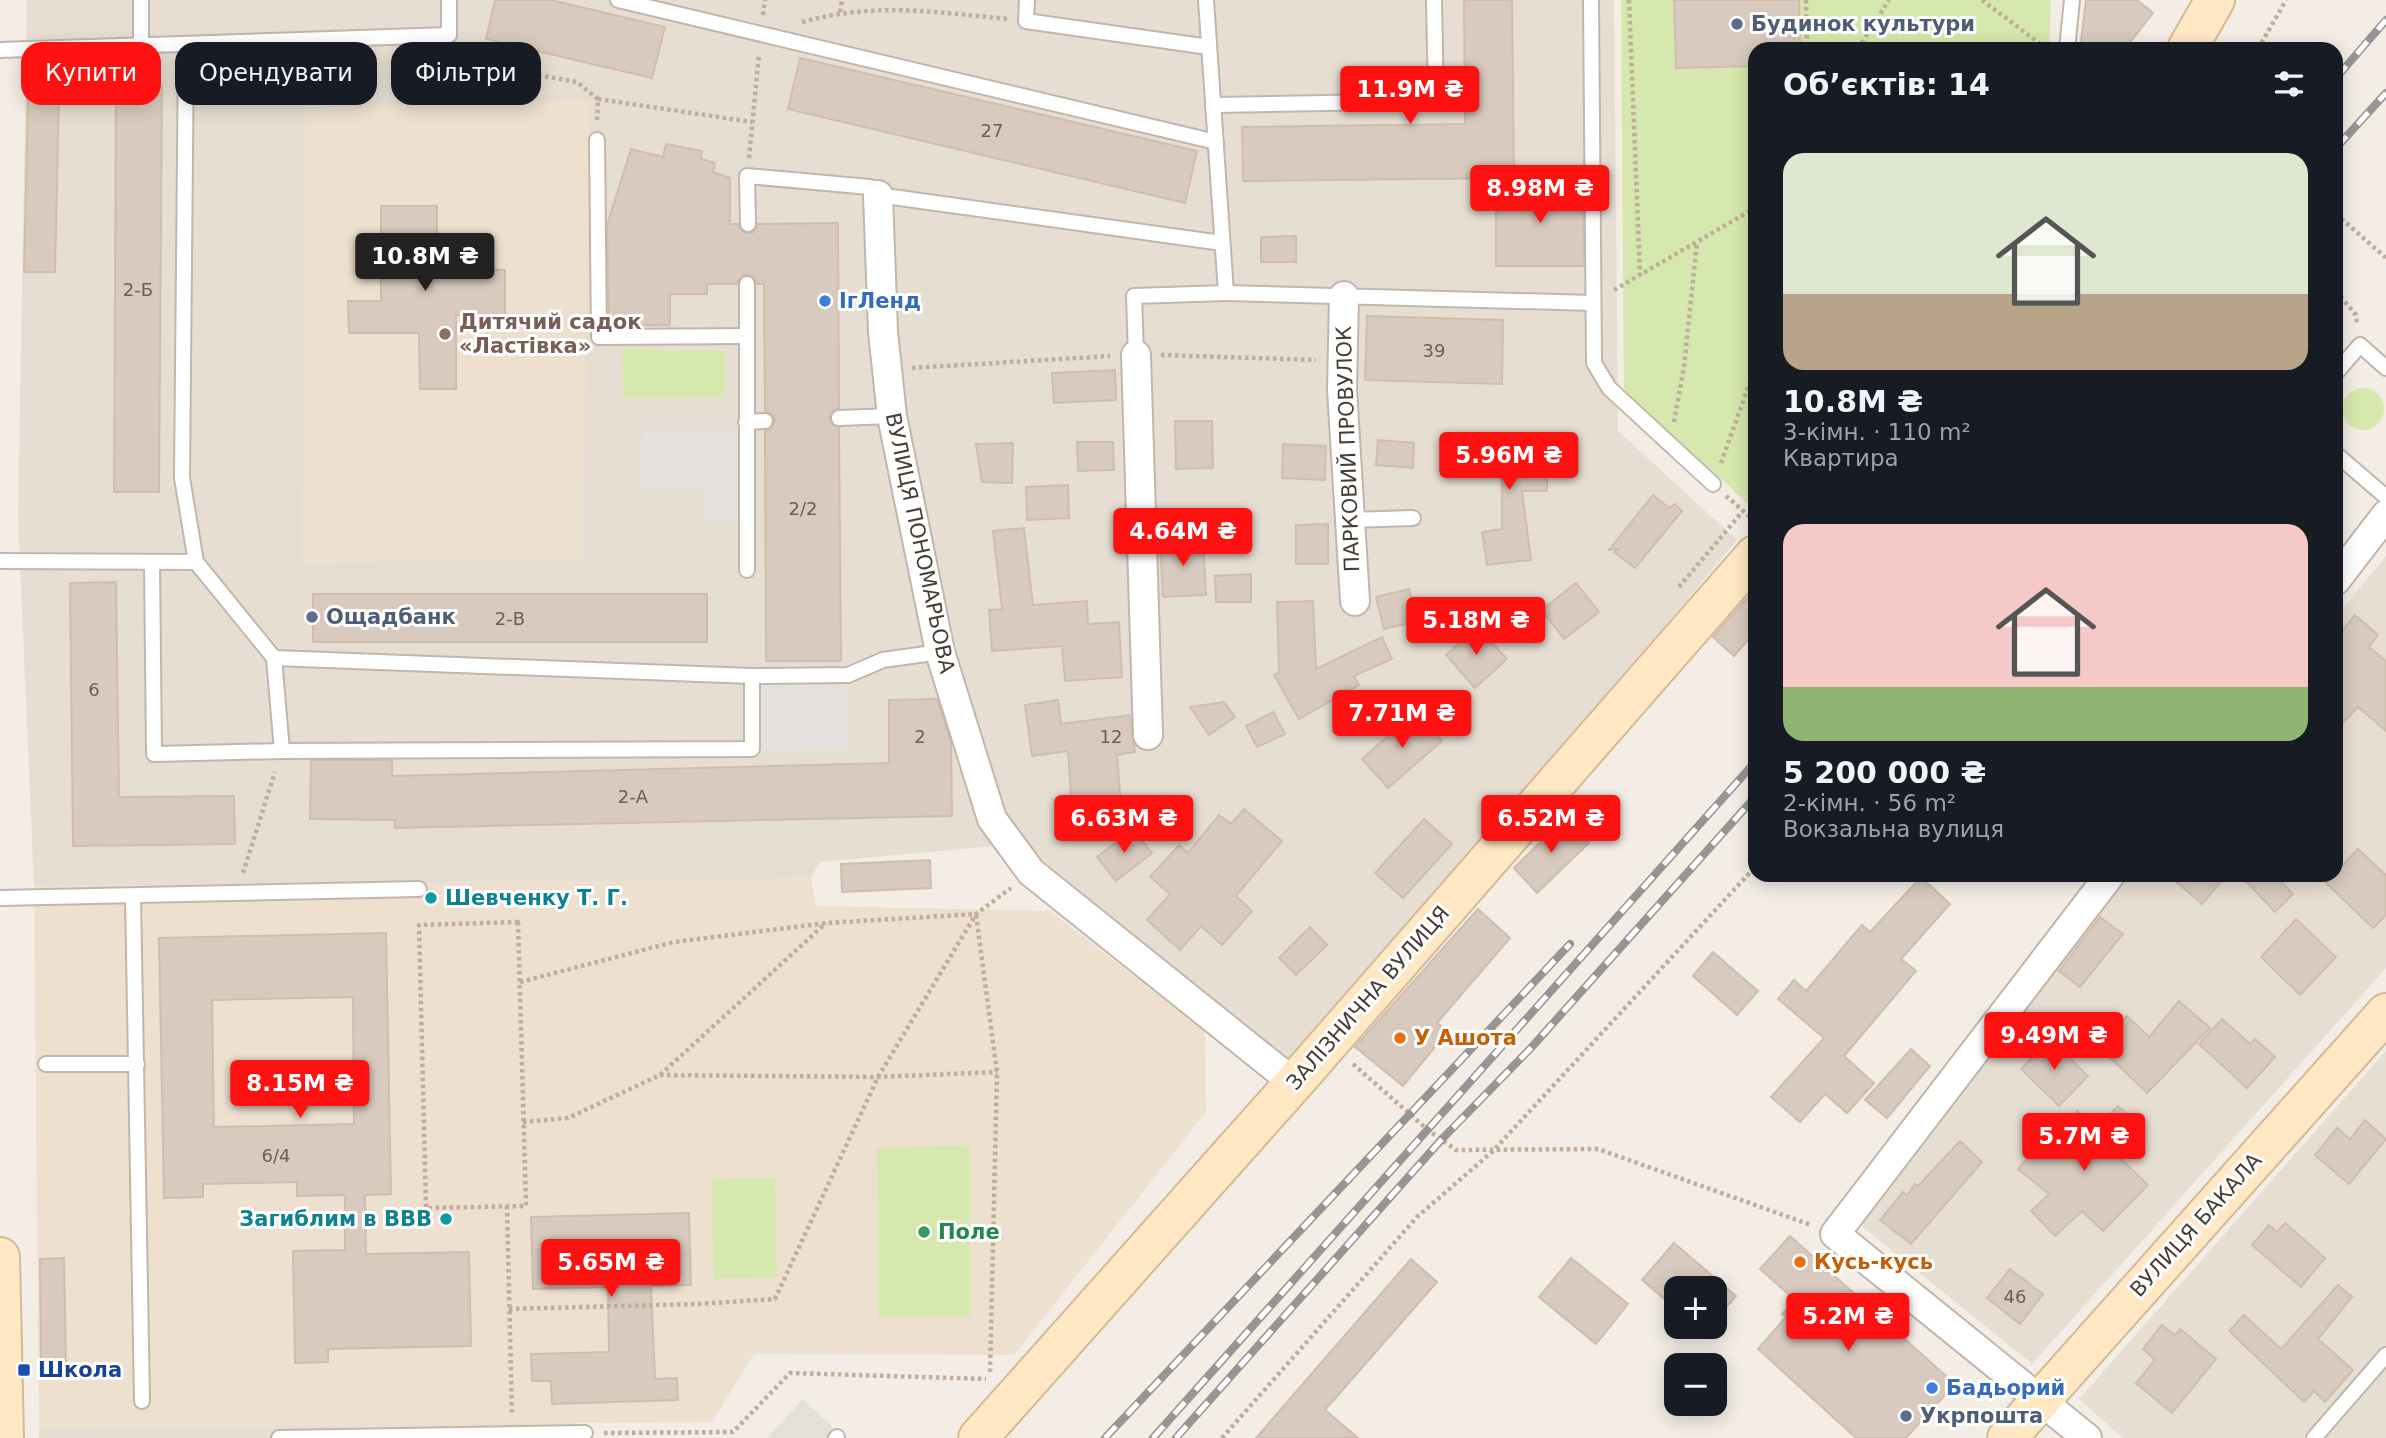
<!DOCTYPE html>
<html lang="uk">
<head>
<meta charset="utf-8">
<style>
  body { margin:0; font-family:"DejaVu Sans",sans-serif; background:#20242c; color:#f1f3f6; height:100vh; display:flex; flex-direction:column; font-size:26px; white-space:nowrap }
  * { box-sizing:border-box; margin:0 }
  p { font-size:23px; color:#9ea1a6 }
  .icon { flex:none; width:38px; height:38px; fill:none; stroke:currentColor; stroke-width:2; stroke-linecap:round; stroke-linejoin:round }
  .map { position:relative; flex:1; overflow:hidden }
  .side { position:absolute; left:1748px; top:42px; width:595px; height:840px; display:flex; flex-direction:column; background:#171b24; border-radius:21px; box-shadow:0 4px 18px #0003 }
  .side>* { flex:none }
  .hud { position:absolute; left:21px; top:42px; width:665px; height:63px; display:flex; gap:14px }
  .tools { position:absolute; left:1664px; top:1276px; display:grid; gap:14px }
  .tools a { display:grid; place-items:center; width:63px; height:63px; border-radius:14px; background:#171b24; box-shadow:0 4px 18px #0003; font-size:35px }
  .price { position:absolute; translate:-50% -60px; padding:0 16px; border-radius:7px; background:#fe1211; color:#fff; font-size:23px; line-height:46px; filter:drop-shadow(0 2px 4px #0008) }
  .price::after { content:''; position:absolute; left:50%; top:42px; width:21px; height:16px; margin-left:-10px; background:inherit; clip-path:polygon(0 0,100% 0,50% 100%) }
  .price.current { background:#222; color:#fff }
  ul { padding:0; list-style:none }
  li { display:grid; align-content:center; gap:14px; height:371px; padding:0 35px }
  li span { display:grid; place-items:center; height:217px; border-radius:21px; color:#555 }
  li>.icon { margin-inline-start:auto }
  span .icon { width:126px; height:126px; fill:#fffc; stroke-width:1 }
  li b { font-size:30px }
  h2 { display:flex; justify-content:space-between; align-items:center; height:84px; padding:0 35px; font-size:30px }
  .tag { padding:0 24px; border-radius:21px; background:#171b24; box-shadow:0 4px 18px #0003; font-size:24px; line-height:63px }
  .tag.current { background:#fe1211; color:#fff }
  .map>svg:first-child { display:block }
</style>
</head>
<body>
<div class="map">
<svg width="2386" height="1438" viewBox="0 0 2386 1438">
  <rect width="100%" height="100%" fill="#f3ede5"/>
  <g fill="#e7ded3">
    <polygon points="27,0 1614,0 1618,431 1737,540 1296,1067 1040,858 996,846 820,862 811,877 736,881 34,886 18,518"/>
    <polygon points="2386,556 2386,968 2032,1364 1859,1224 2128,875 2336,875 2336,617"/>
    <polygon points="2386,1051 2386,1438 2123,1438 2079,1399"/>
    <polygon points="572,1423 573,1438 39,1438 39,1429"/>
  </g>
  <polygon fill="#e5dfda" points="803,1399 844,1438 767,1438"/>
  <g fill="#ede0cf">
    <polygon points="590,100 583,559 302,563 305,109"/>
    <polygon points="811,877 816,906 1050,911 1205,1031 1206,1112 1014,1355 754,1354 712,1422 39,1429 34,886 736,881"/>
  </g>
  <g fill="#d6e8ad">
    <polygon points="1621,0 2051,0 2049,49 1755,49 1755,510 1624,391"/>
    <polygon points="622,349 726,351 725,397 623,398"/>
    <circle cx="2363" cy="409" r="21"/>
    <polygon points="970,1145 970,1316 878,1317 877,1148"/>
    <polygon points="775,1178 777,1277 714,1279 711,1179"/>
  </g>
  <g fill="#e4e0de">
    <polygon points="643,430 745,430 746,521 705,522 704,487 641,487"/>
    <polygon points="848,675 848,748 752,749 752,676"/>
  </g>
  <g fill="#d8cabe" stroke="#d0bdae" stroke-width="2" fill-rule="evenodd">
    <polygon points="495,0 551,0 665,27 652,78 486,39"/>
    <polygon points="1464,0 1512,0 1514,178 1243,181 1242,127 1465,124"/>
    <polygon points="1674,0 1799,0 1800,49 1755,49 1755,66 1676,68"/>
    <polygon points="2086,0 2137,0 2153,13 2125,49 2080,49"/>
    <polygon points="800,58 1197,151 1185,203 788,109"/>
    <polygon points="116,87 162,87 159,492 114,492"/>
    <polygon points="28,97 59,97 55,272 24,272"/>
    <polygon points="666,144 702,151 701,159 715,163 713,172 730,178 730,224 738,224 744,233 754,232 758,224 838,223 839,408 833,410 829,418 831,424 839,428 841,661 766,661 765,431 771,429 775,421 773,415 765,411 764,284 757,284 752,276 746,274 739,279 737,284 707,284 707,294 670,294 670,325 609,326 607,225 631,149 663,157"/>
    <polygon points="1496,184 1583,185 1584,266 1496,266"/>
    <polygon points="381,206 437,206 437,270 505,270 505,314 456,315 456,389 420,389 419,333 349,333 348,301 381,301"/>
    <polygon points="1296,236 1296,262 1261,262 1261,237"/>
    <polygon points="1367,316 1503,320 1502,384 1365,380"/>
    <polygon points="1115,370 1116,400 1054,403 1052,373"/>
    <polygon points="1175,421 1212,421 1213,468 1176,469"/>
    <polygon points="1378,440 1414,443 1413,468 1376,465"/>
    <polygon points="1077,442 1113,442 1114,470 1078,471"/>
    <polygon points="1462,442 1547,443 1547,491 1522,491 1531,560 1487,565 1482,532 1502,529 1502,474 1462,474"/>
    <polygon points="1013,443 1012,483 982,482 976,444"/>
    <polygon points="1283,444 1326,446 1325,480 1282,478"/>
    <polygon points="1068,485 1069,518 1027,520 1026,487"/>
    <polygon points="1653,495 1669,508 1675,504 1682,511 1635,568 1614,552 1618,549 1609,550"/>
    <polygon points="1328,524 1328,564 1296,564 1296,525"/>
    <polygon points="1024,528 1033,605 1087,601 1088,624 1119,622 1122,677 1065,681 1062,646 992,651 989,610 1002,609 993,531"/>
    <polygon points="1203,540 1206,595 1163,597 1160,542"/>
    <polygon points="1251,574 1251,602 1216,602 1215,576"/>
    <polygon points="116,582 119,797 234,796 235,844 73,846 70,583"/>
    <polygon points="1576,583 1599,612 1564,639 1542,610"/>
    <polygon points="1409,589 1418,621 1384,629 1376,597"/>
    <polygon points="1755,589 1755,632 1734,656 1713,637"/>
    <rect x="313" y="594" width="394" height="48"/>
    <polygon points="1313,601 1316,669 1382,637 1392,659 1354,676 1359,685 1299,719 1274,675 1279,673 1277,602"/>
    <polygon points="2355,615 2378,635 2369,647 2386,661 2386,731 2358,707 2336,730 2336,638"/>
    <polygon points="1477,627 1507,659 1475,688 1446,655"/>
    <polygon points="937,699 951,742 952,816 395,828 395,820 310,819 311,760 392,760 392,776 889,763 889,700"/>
    <polygon points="1058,700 1061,724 1130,715 1135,752 1117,755 1121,807 1072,811 1068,751 1032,756 1025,705"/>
    <polygon points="1224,702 1235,717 1209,735 1190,707"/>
    <polygon points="1416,711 1442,741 1388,788 1362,759"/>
    <polygon points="1273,712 1285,734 1257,747 1246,726"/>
    <polygon points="1244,809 1282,841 1236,896 1252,911 1222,945 1201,926 1180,950 1147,920 1170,894 1150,877 1179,845 1188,853 1219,815 1231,824"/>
    <polygon points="1565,818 1589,843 1537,893 1514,868"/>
    <polygon points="1424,819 1452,844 1403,898 1375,873"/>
    <polygon points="1133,829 1152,853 1116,881 1097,857"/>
    <polygon points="2358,849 2386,875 2386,915 2373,928 2326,883"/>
    <polygon points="930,860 931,888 842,892 841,864"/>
    <polygon points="2169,875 2227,875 2202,904"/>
    <polygon points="2240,875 2275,875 2293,894 2275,912"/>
    <polygon points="1921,877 1950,904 1901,959 1916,971 1844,1056 1874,1083 1847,1113 1825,1094 1800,1122 1771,1097 1824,1038 1778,999 1794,980 1806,991 1862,925 1870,932"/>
    <polygon points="1478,909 1510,938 1437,1023 1448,1031 1403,1086 1355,1047"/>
    <polygon points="2100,917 2123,934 2080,987 2059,971"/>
    <polygon points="2296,919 2336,957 2300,995 2261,957"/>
    <polygon points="1310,927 1327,945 1296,975 1279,958"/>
    <path d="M386 933 391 1194 365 1195 366 1254 469 1252 471 1346 328 1349V1362L295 1363 293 1251 345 1250V1195L297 1196V1182L203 1184V1197L164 1198 159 938ZM353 997 354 1124 214 1127 212 1000Z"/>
    <polygon points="1713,952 1758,991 1737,1015 1693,976"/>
    <polygon points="2179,1001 2210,1028 2147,1093 2098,1046 2127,1016 2149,1037"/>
    <polygon points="2222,1019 2250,1044 2255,1039 2275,1057 2247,1088 2199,1044"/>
    <polygon points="2050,1039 2088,1076 2059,1106 2021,1069"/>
    <polygon points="1911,1049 1930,1066 1887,1118 1865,1100"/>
    <polygon points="2118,1106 2136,1122 2111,1149 2148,1185 2103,1231 2082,1211 2055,1236 2031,1211 2049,1194 2018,1169 2039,1144 2043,1147 2077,1111 2096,1129"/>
    <polygon points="2365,1120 2386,1139 2349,1184 2315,1155 2337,1128 2350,1139"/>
    <polygon points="1960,1141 1982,1162 1911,1244 1880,1220 1903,1192 1907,1195 1915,1184 1918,1186"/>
    <polygon points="689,1213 691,1285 651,1286 655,1379 677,1378 678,1400 552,1404 551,1381 532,1381 531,1354 609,1352 608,1287 533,1289 531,1217"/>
    <polygon points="2285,1223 2325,1258 2301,1287 2252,1245 2269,1225 2277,1232"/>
    <polygon points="1790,1236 1955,1384 1906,1438 1856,1438 1758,1349 1786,1317 1782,1314 1795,1300 1760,1269"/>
    <polygon points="1674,1243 1736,1296 1715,1320 1715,1288 1676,1288 1676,1309 1642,1280"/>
    <polygon points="64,1258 66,1364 41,1365 40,1259"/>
    <polygon points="1571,1258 1628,1304 1596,1344 1539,1297"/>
    <polygon points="1411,1259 1437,1282 1325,1410 1358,1438 1256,1438"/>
    <polygon points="2010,1269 2043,1294 2020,1324 1987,1298"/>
    <polygon points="2338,1285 2352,1297 2318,1339 2353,1370 2325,1402 2314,1391 2304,1402 2229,1331 2244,1315 2281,1349"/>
    <polygon points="2162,1325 2175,1335 2180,1329 2216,1359 2172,1413 2136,1383 2155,1360 2143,1349"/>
  </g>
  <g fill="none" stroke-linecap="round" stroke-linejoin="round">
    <defs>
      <g id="lane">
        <polyline points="618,0 1216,142"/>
        <polyline points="1027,0 1026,21 1209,47"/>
        <polyline points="1206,0 1226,293 1593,303"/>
        <polyline points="1591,0 1594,363 1609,388 1713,484"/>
        <polyline points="186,45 182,478 196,562"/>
        <polyline points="141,46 141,0"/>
        <polyline points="2067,49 2072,0"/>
        <polyline points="0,50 449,35 449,0"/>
        <polyline points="1213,105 1436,101 1434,0"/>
        <polyline points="597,140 599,337 747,336"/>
        <polyline points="748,224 747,176 870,187 878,195 1222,243"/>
        <polyline points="1136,355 1134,296 1226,293"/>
        <polyline points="2336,373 2360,345 2386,368"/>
        <polyline points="839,418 892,416"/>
        <polyline points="746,422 765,421"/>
        <polyline points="2336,454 2386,497"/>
        <polyline points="1350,520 1413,518"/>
        <polyline points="0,561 196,562 274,658 282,751 752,749 752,676"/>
        <polyline points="152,563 154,754 282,751"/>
        <polyline points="747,570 747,284"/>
        <polyline points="274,658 752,676 848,675 883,660 940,652"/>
        <polyline points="133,896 142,1401"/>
        <polyline points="0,898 419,889"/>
        <polyline points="46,1064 137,1064"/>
        <polyline points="279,1438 585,1433"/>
        <polyline points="836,1438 837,1437"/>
        <polyline points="2314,1438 2386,1355"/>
      </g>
      <g id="street">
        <polyline points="878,195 883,332 892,416 940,652 992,819 1031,872 1294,1083"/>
        <polyline points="1344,296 1342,390 1355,601"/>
        <polyline points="1136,355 1148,735"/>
        <polyline points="2336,580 2386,515"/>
        <polyline points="2087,1438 1835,1234 2110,875"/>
      </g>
      <g id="secondary">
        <polyline points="2187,49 2215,0"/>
        <polyline points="0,1257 4,1438"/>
        <polyline points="978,1438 1294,1083 1755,555"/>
        <polyline points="2007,1438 2386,1013"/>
      </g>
    </defs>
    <use href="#lane" stroke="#c2b6ab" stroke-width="18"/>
    <use href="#street" stroke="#c2b6ab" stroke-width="32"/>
    <use href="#secondary" stroke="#d4ba94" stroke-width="42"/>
    <g stroke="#c1ad99" stroke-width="4.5" stroke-dasharray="3.5 3.5" stroke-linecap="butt">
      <polyline points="1629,0 1640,275"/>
      <polyline points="1806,0 1807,49"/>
      <polyline points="1982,0 2047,49"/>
      <polyline points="840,12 842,0"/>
      <polyline points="763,15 765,0"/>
      <path d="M802 22C876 2 933 12 1008 19"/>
      <polyline points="1858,49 1889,0"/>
      <polyline points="2258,49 2286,0"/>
      <polyline points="461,50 473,63 577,82 598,99 597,122"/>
      <polyline points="598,99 752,122"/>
      <polyline points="2336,109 2341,103"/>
      <polyline points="749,158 759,55"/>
      <polyline points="2336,214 2386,258"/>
      <polyline points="1614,290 1755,208"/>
      <polyline points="2336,291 2356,315 2357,325"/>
      <polyline points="1161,355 1316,360"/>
      <polyline points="912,368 1110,356"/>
      <polyline points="1674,422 1684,367 1697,242"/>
      <polyline points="1721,463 1755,368"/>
      <polyline points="1726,496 1755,521"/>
      <polyline points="1679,587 1743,511"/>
      <polyline points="243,873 275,772"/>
      <polyline points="976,915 997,1072 990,1374"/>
      <polygon points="518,922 526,1206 426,1208 419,925"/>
      <polyline points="520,982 674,942 827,923 976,914"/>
      <polyline points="1353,1064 1428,1130 1456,1150 1598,1149 1811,1225"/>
      <polyline points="660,1075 878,1077 997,1072"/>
      <polyline points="523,1122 568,1118 660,1075 826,923"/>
      <polyline points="507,1206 512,1416"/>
      <polyline points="509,1309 698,1304 775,1299 878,1077 976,914 1011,888"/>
      <polyline points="604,1433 733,1432 790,1373 986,1379"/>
      <polyline points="1222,1438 1417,1217 1493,1151 1755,867"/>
    </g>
    <use href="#lane" stroke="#fff" stroke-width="14"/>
    <use href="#street" stroke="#fff" stroke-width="28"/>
    <use href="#secondary" stroke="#ffe8c3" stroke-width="38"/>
    <defs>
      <g id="rail">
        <polyline points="2336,78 2386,20"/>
        <polyline points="2336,148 2386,93"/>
        <polyline points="1105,1438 1570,944"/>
        <polyline points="1153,1438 1755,762"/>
        <polyline points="1176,1438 1442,1139 1530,1049 1755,797"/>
      </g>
    </defs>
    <use href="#rail" stroke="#959595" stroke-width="8"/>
    <use href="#rail" stroke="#fff" stroke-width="5" stroke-dasharray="16" stroke-linecap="butt"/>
  </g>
  <g fill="#5c6f8a" stroke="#fff" stroke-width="2.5">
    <circle cx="1737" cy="24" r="7"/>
    <circle cx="312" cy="617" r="7"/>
    <circle cx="1906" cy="1416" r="7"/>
  </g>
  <g fill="#3f7fe0" stroke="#fff" stroke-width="2.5">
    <circle cx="825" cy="301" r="7"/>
    <circle cx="1932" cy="1388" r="7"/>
  </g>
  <circle fill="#8d6e63" stroke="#fff" stroke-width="2.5" cx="445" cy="334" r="7"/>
  <g fill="#0f9aa8" stroke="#fff" stroke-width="2.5">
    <circle cx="431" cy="898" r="7"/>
    <circle cx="446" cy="1219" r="7"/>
  </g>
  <g fill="#e8710a" stroke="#fff" stroke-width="2.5">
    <circle cx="1400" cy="1038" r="7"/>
    <circle cx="1800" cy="1262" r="7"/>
  </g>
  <circle fill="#2e9e5b" stroke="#fff" stroke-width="2.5" cx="924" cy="1232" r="7"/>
  <rect fill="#1a4fb4" stroke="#fff" stroke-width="2.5" x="17" y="1363" width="14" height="14" rx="3.5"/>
  <g text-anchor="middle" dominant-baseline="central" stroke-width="6" stroke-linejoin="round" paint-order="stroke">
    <g font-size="18" fill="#6a6057">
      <text x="992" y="130">27</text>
      <text x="138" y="289">2-Б</text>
      <text x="1434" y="350">39</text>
      <text x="803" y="508">2/2</text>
      <text x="510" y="618">2-В</text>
      <text x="94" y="689">6</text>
      <text x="920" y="736">2</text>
      <text x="1111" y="736">12</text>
      <text x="633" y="796">2-А</text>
      <text x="276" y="1155">6/4</text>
      <text x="2015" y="1296">46</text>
    </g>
    <g font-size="21" font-weight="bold" fill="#4e5e75" stroke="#fff" text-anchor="start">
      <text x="1751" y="24">Будинок культури</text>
      <text x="326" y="617">Ощадбанк</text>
      <text x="1920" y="1416">Укрпошта</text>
    </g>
    <g font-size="21" font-weight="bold" fill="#366cbe" stroke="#fff" text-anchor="start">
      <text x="839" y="301">ІгЛенд</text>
      <text x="1946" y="1388">Бадьорий</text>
    </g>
    <g font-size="21" font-weight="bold" fill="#785e54" stroke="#fff" text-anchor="start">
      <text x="459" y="322">Дитячий садок<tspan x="459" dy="24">«Ластівка»</tspan></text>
    </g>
    <g font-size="21" fill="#463d35" stroke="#fff">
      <text transform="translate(1348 449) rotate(-92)">ПАРКОВИЙ ПРОВУЛОК</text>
      <text transform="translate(920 543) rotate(78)">ВУЛИЦЯ ПОНОМАРЬОВА</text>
      <text transform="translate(1368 998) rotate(-49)">ЗАЛІЗНИЧНА ВУЛИЦЯ</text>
      <text transform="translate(2196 1225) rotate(-48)">ВУЛИЦЯ БАКАЛА</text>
    </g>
    <g font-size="21" font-weight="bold" fill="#0d838f" stroke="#fff" text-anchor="start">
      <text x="445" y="898">Шевченку Т. Г.</text>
      <text x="432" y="1219" text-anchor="end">Загиблим в ВВВ</text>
    </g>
    <g font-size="21" font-weight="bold" fill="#c56008" stroke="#fff" text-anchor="start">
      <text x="1414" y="1038">У Ашота</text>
      <text x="1814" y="1262">Кусь-кусь</text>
    </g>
    <g font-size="21" font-weight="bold" fill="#27864d" stroke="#fff" text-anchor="start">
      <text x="938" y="1232">Поле</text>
    </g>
    <g font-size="21" font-weight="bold" fill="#164399" stroke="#fff" text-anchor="start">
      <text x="38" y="1370">Школа</text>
    </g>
  </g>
</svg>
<div class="tools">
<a>+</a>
<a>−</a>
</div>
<b class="price" style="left:1410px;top:126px">11.9M ₴</b>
<b class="price" style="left:1540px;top:225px">8.98M ₴</b>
<b class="price current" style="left:425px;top:293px">10.8M ₴</b>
<b class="price" style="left:1509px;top:492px">5.96M ₴</b>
<b class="price" style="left:1183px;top:568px">4.64M ₴</b>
<b class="price" style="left:1476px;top:657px">5.18M ₴</b>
<b class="price" style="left:1402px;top:750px">7.71M ₴</b>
<b class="price" style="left:1124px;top:855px">6.63M ₴</b>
<b class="price" style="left:1551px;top:855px">6.52M ₴</b>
<b class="price" style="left:2054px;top:1072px">9.49M ₴</b>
<b class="price" style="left:300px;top:1120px">8.15M ₴</b>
<b class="price" style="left:2084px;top:1173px">5.7M ₴</b>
<b class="price" style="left:611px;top:1299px">5.65M ₴</b>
<b class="price" style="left:1848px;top:1353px">5.2M ₴</b>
<div class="hud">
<a class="tag current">Купити</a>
<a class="tag">Орендувати</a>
<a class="tag">Фільтри</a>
</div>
<section class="side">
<h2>Об’єктів: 14<svg class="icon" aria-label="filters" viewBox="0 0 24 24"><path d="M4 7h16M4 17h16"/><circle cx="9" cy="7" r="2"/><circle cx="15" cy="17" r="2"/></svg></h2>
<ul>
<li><span style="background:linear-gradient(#dfe7d0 65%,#b9a48a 0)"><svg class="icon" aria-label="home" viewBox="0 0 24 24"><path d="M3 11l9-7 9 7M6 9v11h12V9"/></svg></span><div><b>10.8M ₴</b><p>3-кімн. · 110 m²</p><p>Квартира</p></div></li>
<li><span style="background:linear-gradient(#f6c9c9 75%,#8fb573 0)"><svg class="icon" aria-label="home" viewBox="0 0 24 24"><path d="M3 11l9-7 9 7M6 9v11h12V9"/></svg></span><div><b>5 200 000 ₴</b><p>2-кімн. · 56 m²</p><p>Вокзальна вулиця</p></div></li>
</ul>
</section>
</div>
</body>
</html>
